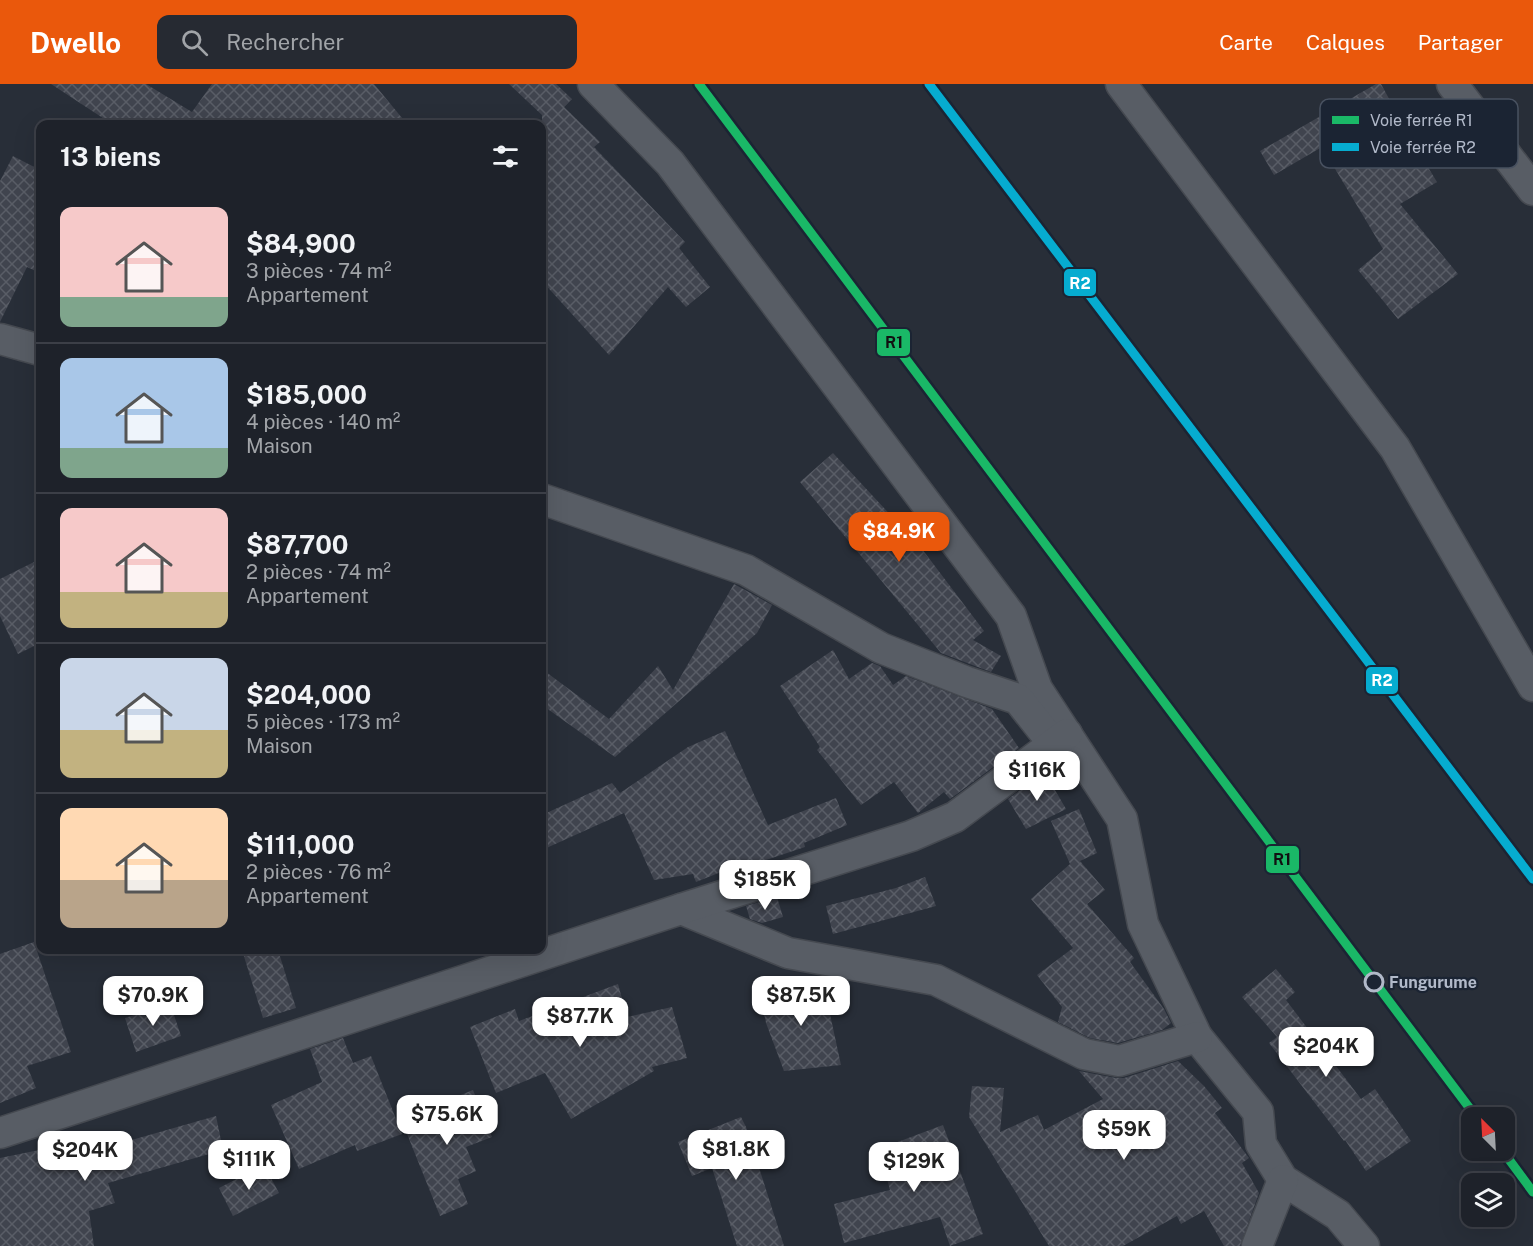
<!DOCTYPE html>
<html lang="fr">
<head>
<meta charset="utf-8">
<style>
  body { margin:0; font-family:"Public Sans",sans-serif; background:#262a32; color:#f1f3f6; height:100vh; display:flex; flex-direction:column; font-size:22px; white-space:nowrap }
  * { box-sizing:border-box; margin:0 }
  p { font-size:20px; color:#a1a4a8 }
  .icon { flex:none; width:33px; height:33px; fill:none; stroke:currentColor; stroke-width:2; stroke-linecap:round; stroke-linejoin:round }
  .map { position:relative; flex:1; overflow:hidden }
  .details { position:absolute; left:36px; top:36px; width:510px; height:834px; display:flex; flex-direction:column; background:#1e222a; border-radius:12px; box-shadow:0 6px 24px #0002,0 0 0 2px #3c3f47 }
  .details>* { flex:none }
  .needle { width:39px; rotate:336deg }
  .buttons { position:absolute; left:1461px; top:1023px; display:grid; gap:12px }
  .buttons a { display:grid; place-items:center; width:54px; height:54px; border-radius:12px; background:#1e222a; box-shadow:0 6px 24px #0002,0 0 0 2px #3c3f47; font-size:30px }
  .price { position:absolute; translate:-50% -51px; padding:0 14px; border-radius:12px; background:#fff; color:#222; font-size:20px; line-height:39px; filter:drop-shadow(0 2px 3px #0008) }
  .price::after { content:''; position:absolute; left:50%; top:36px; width:18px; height:14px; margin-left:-9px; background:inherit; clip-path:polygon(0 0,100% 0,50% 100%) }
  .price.current { background:#ea580c; color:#fff }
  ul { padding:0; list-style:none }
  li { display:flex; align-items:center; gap:18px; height:150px; padding:0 24px }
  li+li { border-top:2px solid #3c3f47 }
  li span { display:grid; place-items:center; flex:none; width:168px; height:120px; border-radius:12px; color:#555 }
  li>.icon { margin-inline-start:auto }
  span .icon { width:72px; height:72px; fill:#fffc; stroke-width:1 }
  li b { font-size:26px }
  h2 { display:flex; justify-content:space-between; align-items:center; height:72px; padding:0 24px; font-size:26px }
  header { display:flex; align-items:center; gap:36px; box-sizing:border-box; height:84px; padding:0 30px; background:#ea580c; color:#fff }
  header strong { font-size:28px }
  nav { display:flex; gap:33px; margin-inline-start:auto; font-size:21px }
  .search { width:420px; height:54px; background:#262a32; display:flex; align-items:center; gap:15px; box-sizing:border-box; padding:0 21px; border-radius:12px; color:#a1a4a8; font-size:22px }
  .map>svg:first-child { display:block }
</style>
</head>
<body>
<header>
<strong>Dwello</strong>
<div class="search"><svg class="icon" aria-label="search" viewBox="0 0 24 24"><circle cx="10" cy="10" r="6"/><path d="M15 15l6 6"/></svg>Rechercher</div>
<nav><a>Carte</a><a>Calques</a><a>Partager</a></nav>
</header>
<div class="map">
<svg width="1533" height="1162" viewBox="0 0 1533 1162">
  <defs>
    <pattern id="building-cross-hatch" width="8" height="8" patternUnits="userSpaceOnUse" patternTransform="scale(1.5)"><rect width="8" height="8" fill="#40444e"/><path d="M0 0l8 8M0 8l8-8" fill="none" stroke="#595d66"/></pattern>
  </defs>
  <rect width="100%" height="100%" fill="#282e38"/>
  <g fill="url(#building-cross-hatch)">
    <polygon points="51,0 146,0 192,28 212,0 374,0 407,40 112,40"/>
    <polygon points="509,0 556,0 572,15 564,23 600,58 594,63 685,158 679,164 710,203 686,223 668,203 609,271 542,197 542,31"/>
    <polygon points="1376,0 1381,0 1393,22 1391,23 1437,98 1400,120 1458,190 1398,235 1358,186 1383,165 1322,63 1274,91 1260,67"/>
    <polygon points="13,72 40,86 40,189 27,183 0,238 0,97"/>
    <polygon points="833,369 922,465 984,547 973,556 1001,572 991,588 941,569 800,398"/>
    <polygon points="40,475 40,559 18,570 0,532 0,495"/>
    <polygon points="734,500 772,521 757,549 615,673 542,621 542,585 609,635 658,582 673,606"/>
    <polygon points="833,566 849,595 872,579 880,582 893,601 906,592 992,625 1019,664 950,715 944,708 918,729 894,698 861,721 817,666 820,663 780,602"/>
    <polygon points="725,647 768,741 836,714 847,741 804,759 805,763 766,776 768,779 738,789 736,782 696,798 693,790 654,796 624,729 542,766 542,731 612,699 620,709 688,663"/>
    <polygon points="1039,692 1042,697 1048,694 1066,725 1026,745 1008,715"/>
    <polygon points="1079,725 1097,769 1080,777 1105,806 1087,820 1134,874 1130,878 1164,925 1171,939 1162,946 1118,959 1090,954 1058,938 1062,923 1037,891 1073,864 1031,815 1070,780 1051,737"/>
    <polygon points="925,793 936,822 833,850 826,822 896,804"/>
    <polygon points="777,813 783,833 762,839 750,835 746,822"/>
    <polygon points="34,858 71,968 27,982 36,1004 0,1019 0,870"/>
    <polygon points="242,866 278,866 296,924 263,934"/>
    <polygon points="1276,885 1295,908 1286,916 1361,1015 1375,1005 1411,1057 1366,1087 1345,1056 1344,1057 1269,959 1277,953 1242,913"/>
    <polygon points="823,898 841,981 784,987 766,939 760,911"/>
    <polygon points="618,900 627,933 672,923 687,974 652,983 654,987 571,1035 545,989 496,1009 470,943 515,925 519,937"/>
    <polygon points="170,919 181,952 136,968 125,934"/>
    <polygon points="343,954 353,979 371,972 402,1050 357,1067 355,1061 299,1085 271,1021 322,998 310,965"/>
    <polygon points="1178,977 1204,1002 1222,1024 1215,1029 1249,1074 1242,1079 1259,1109 1240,1162 1224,1162 1204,1127 1181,1140 1177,1132 1123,1162 1049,1162 969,1033 972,1002 1004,1004 1000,1048 1038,1031 1044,1046 1103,1015 1079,987 1116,994 1124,994"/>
    <polygon points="473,1006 492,1053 466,1063 476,1087 458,1095 468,1120 440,1132 401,1035"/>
    <polygon points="216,1032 223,1066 108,1099 115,1119 89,1127 94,1162 0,1162 0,1074 98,1054 100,1065"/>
    <polygon points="741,1033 746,1043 784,1162 737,1162 712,1084 692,1092 678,1058"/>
    <polygon points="943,1041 983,1150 950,1162 940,1133 844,1159 834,1120 890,1106 879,1065"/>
    <polygon points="264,1081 279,1109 233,1132 219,1104"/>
  </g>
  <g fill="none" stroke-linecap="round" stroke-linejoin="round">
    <defs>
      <g id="minor">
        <polyline points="593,0 670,79 1011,532 1037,605 1122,735 1143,840 1197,953 1258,1028 1261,1060 1283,1096 1338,1131 1364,1162"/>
        <polyline points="1121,0 1395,364 1533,602"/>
        <polyline points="1452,0 1533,106"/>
        <polyline points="0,255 40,266"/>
        <polyline points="542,415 746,486 881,564 967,598 1018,615 1048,653"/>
        <polyline points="681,825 788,869 936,896 1084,970 1119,977 1197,953"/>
        <polyline points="0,1049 681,825 911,752 955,733 1067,650"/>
        <polyline points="1257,1162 1283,1096"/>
      </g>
    </defs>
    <use href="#minor" stroke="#454950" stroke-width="33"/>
    <use href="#minor" stroke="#585d65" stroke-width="30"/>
    <defs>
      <polyline id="rail" points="929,0 1533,795"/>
    </defs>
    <use href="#rail" stroke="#575c64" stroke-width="7"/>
    <use href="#rail" stroke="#1b2433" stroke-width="4.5" stroke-dasharray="14" stroke-linecap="butt"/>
    <defs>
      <g id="rail-1">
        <polyline points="699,0 1477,1034"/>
        <polyline points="1502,1066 1533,1108"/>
      </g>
      <polyline id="rail-2" points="929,0 1533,795"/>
    </defs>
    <use href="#rail-1" stroke="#1b2433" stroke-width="14"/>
    <use href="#rail-2" stroke="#1b2433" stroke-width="14"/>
    <use href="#rail-1" stroke="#1ab867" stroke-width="9"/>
    <use href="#rail-2" stroke="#06acd0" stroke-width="9"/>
  </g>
  <circle fill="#1b2433" stroke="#b1b9c9" stroke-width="3" cx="1374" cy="898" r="9"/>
  <g text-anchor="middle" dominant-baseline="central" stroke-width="4.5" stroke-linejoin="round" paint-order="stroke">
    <g font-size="16" font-weight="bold" fill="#b1b9c9" stroke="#1b2433" text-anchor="start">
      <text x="1389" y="898">Fungurume</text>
    </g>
  </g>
  <rect x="1320" y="15" width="198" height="69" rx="9" fill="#1b2433" stroke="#485160" stroke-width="1.5"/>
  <rect x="1332" y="32" width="27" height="8" fill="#1ab867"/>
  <rect x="1332" y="59" width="27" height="8" fill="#06acd0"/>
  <g font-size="16" fill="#b1b9c9">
    <text x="1370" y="42">Voie ferrée R1</text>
    <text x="1370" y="69">Voie ferrée R2</text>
  </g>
  <g stroke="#1b2433" stroke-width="2">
    <rect x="1063" y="184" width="34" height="29" rx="6" fill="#06acd0"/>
    <rect x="876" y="244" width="35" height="29" rx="6" fill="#1ab867"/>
    <rect x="1365" y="582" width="34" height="29" rx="6" fill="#06acd0"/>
    <rect x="1265" y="761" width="35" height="29" rx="6" fill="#1ab867"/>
  </g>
  <g font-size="16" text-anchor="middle" font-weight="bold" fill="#fff">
    <text x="1080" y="205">R2</text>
    <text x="1382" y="602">R2</text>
  </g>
  <g font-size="16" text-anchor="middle" font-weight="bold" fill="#111">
    <text x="894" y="264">R1</text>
    <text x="1282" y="781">R1</text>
  </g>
</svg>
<div class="buttons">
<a><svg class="needle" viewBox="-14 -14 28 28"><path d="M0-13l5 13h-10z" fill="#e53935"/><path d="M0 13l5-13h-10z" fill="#a1a4a8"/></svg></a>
<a><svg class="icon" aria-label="layers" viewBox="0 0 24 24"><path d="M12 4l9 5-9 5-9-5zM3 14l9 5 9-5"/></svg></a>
</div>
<b class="price current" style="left:899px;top:479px">$84.9K</b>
<b class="price" style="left:1037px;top:718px">$116K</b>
<b class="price" style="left:765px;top:827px">$185K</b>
<b class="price" style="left:153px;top:943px">$70.9K</b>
<b class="price" style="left:801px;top:943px">$87.5K</b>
<b class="price" style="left:580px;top:964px">$87.7K</b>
<b class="price" style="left:1326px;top:994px">$204K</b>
<b class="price" style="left:447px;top:1062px">$75.6K</b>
<b class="price" style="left:1124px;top:1077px">$59K</b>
<b class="price" style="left:736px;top:1097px">$81.8K</b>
<b class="price" style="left:85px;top:1098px">$204K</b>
<b class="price" style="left:249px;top:1107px">$111K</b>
<b class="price" style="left:914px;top:1109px">$129K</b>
<section class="details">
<h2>13 biens<svg class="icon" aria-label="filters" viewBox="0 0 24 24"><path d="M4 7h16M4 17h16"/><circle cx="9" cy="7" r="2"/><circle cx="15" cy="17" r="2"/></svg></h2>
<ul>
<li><span style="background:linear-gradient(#f6c9c9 75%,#7fa58c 0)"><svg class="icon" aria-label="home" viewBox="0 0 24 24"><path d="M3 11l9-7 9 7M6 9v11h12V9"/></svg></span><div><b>$84,900</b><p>3 pièces · 74 m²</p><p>Appartement</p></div></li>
<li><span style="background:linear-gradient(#a9c7e8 75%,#7fa58c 0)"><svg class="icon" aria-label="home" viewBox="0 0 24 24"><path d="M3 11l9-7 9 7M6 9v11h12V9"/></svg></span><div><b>$185,000</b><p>4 pièces · 140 m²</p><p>Maison</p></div></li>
<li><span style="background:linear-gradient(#f6c9c9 70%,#c2b280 0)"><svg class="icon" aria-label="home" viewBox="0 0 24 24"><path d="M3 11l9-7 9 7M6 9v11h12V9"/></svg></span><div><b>$87,700</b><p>2 pièces · 74 m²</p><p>Appartement</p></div></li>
<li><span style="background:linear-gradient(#c9d6e8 60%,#c2b280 0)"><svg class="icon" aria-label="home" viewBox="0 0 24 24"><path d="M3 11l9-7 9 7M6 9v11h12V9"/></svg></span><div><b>$204,000</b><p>5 pièces · 173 m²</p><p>Maison</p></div></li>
<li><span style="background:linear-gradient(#ffd9b3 60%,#b9a48a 0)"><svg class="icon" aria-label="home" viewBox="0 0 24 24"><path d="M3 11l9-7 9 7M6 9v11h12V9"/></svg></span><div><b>$111,000</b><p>2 pièces · 76 m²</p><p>Appartement</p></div></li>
</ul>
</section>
</div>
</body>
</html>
